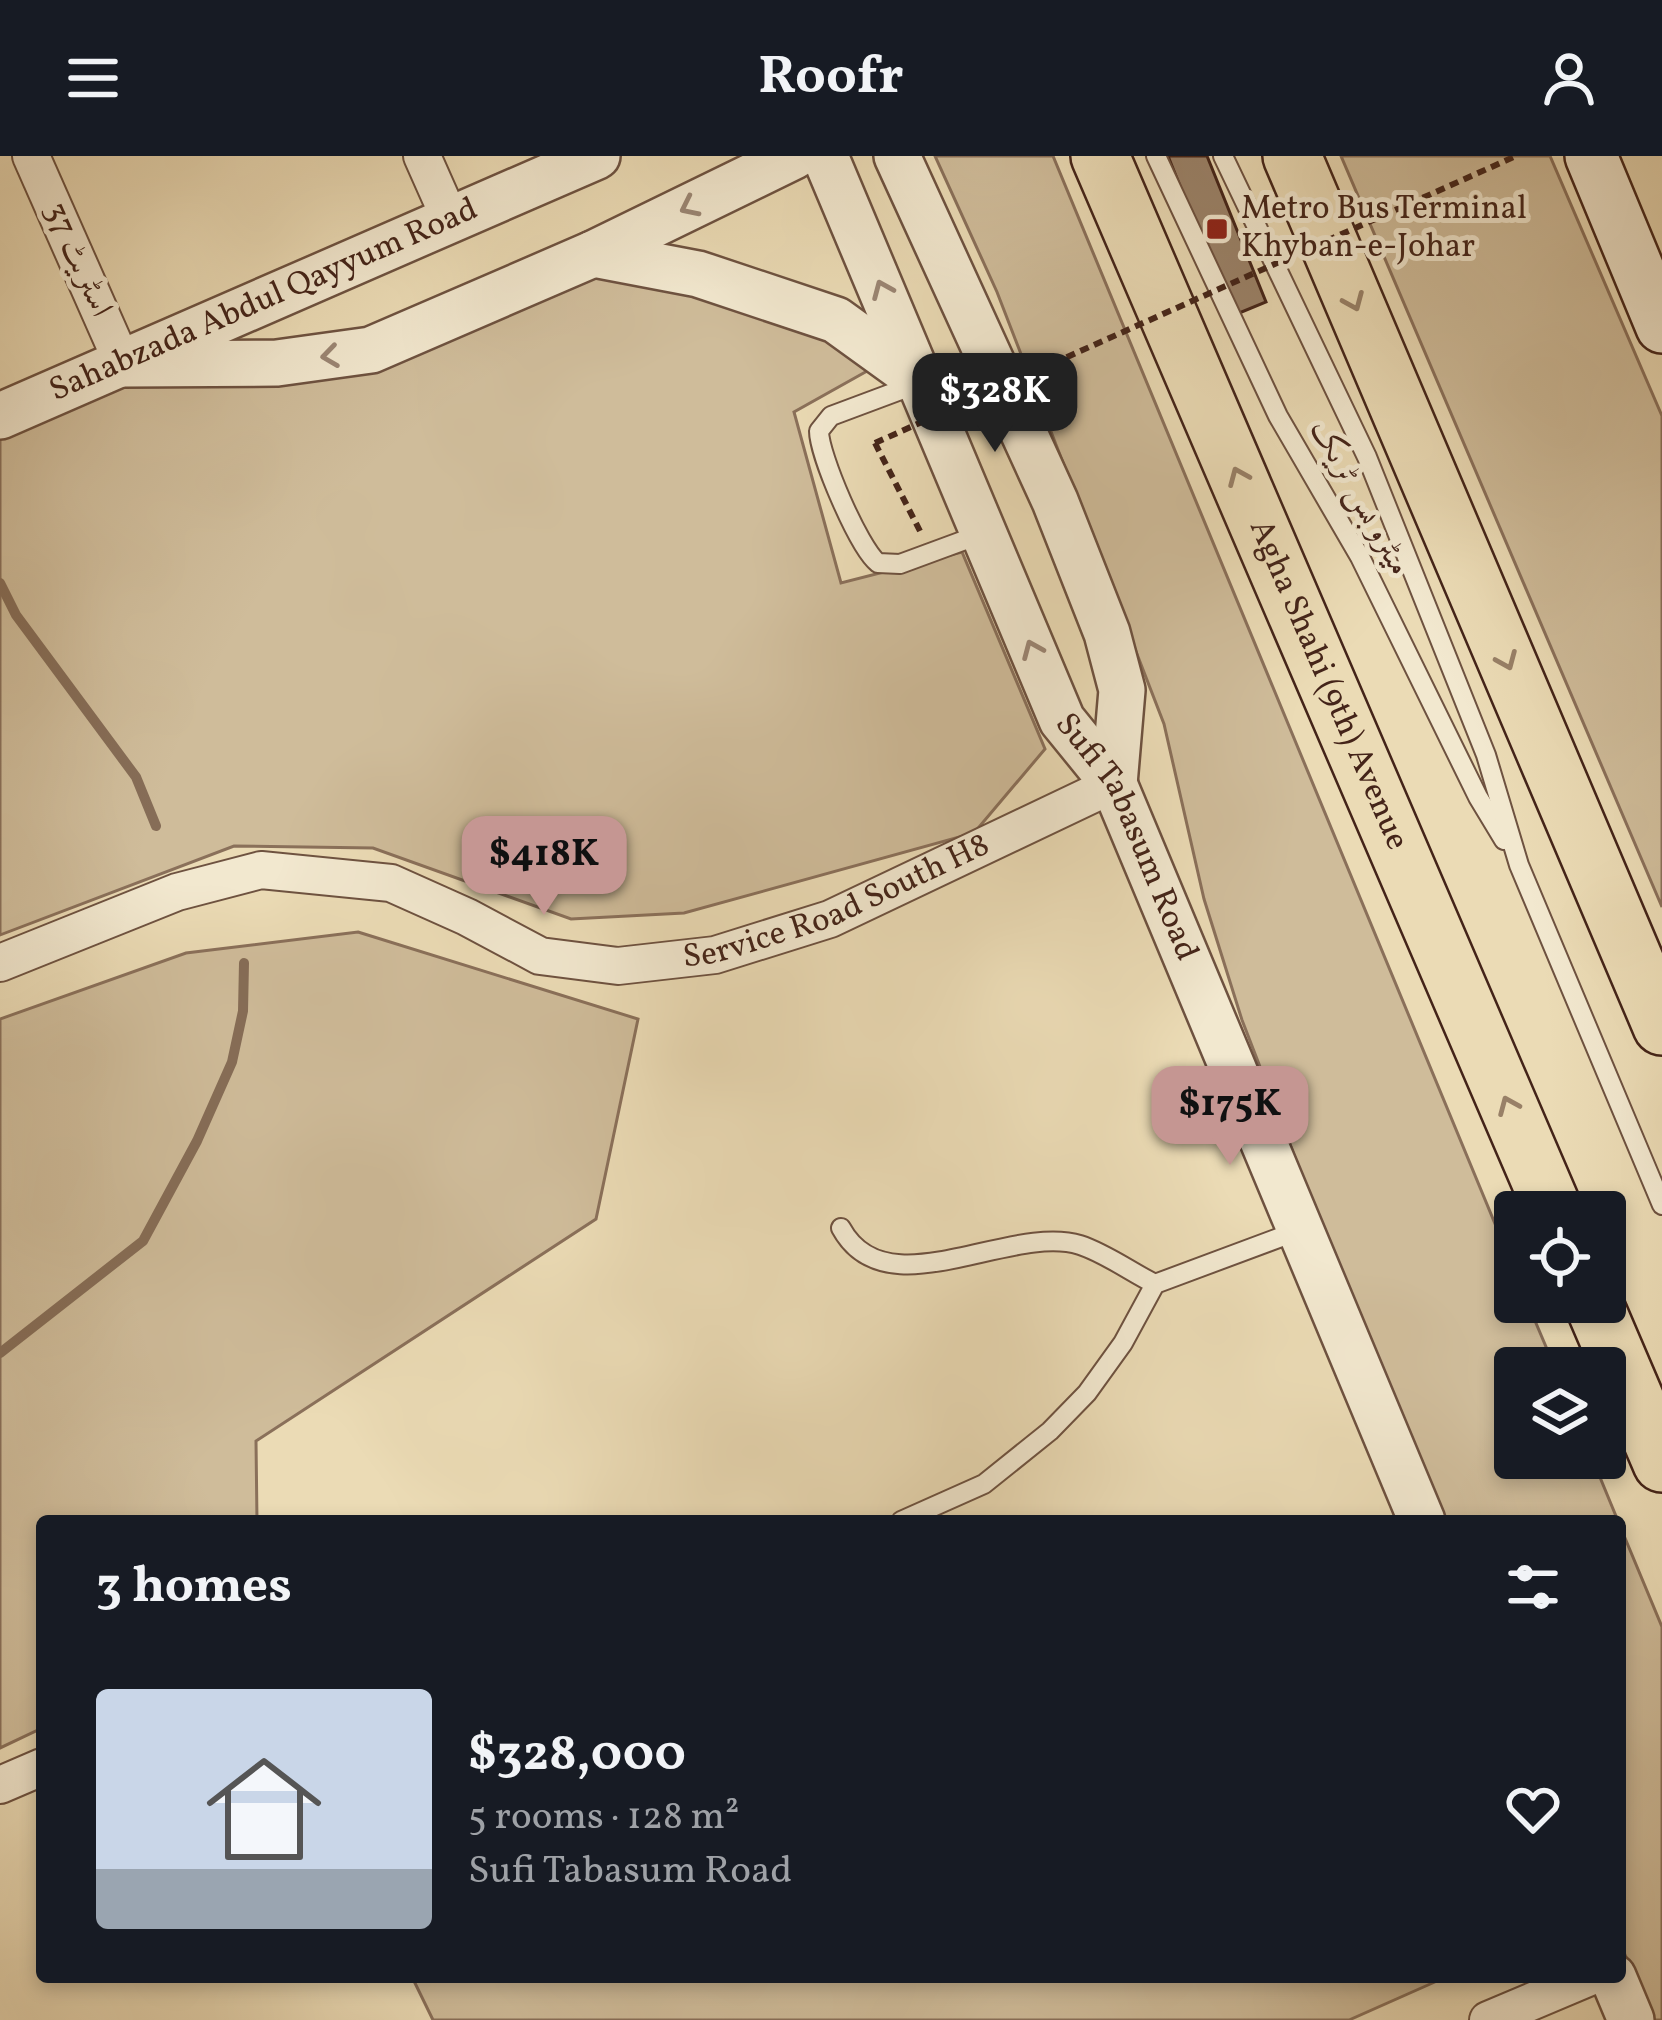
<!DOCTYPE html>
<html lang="en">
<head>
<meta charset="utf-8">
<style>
  body { margin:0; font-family:Vollkorn,Amiri,serif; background:#242831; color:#f1f3f6; height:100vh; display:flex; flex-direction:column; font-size:45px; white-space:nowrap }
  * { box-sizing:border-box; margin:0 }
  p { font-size:39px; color:#9ea1a6 }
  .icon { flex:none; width:66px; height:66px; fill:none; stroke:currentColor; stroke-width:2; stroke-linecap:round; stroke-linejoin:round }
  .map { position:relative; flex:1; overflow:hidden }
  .panel { position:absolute; left:36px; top:1359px; width:1590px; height:468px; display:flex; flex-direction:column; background:#171b24; border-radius:12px; box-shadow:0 6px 18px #0003 }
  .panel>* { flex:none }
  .fabs { position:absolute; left:1494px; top:1035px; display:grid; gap:24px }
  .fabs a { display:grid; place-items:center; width:132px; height:132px; border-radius:12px; background:#171b24; box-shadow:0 6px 18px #0003; font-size:60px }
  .price { position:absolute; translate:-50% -102px; padding:0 27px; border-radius:24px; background:#c59692; color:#111; font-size:39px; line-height:78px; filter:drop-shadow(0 3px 6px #0008) }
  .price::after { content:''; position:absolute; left:50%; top:72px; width:36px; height:27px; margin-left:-18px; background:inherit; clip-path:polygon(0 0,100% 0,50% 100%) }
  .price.on { background:#222; color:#fff }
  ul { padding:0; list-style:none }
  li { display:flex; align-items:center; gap:36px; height:300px; padding:0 60px }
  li+li { border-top:3px solid #363941 }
  li span { display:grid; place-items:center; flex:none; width:336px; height:240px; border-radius:12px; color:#555 }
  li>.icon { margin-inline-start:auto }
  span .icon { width:144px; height:144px; fill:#fffc; stroke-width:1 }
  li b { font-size:51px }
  h2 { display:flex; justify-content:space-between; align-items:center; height:144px; padding:0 60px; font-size:51px }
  header { display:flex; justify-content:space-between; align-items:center; height:156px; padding:0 60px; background:#171b24; font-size:54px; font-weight:700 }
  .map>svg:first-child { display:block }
</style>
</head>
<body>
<header><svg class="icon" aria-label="menu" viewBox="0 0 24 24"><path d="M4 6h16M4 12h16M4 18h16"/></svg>Roofr<svg class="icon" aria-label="person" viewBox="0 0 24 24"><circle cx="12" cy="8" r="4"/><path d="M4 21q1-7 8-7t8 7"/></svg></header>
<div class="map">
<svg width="1662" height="1864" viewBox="0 0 1662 1864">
  <rect width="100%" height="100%" fill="#ebdbb5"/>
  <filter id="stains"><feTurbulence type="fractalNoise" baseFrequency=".00167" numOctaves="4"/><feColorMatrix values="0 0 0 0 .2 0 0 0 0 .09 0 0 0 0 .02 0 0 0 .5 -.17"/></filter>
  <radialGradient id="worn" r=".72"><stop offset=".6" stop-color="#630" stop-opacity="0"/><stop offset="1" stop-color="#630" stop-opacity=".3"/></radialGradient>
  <g fill="#cfbc9a" stroke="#8a705a" stroke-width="3">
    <polygon points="935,0 1053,0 1515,1116 1515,1146 1527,1146 1555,1212 1515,1212 1515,1302 1592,1302 1618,1365 1442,1365 1358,1165 1242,864 1204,743 1164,568 997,136"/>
    <polygon points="1341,0 1550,0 1662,260 1662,751"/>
    <polygon points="592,110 803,157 885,205 794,256 841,427 962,396 1045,593 974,677 684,757 571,763 373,692 234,690 0,779 0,283 141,220 408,194"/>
    <polygon points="358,776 638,863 596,1063 256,1285 257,1365 42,1365 42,1572 0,1592 0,863 186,797"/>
    <polygon points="1620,1370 1662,1471 1662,1864 1653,1864 1620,1787"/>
    <polygon points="412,1821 1446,1821 1349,1864 433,1864"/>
  </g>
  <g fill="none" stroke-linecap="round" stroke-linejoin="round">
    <g stroke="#866d57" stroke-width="10">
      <polyline points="0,427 16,459 136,621 156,670"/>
      <polyline points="0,1197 143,1085 197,985 232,906 243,855 244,807"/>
    </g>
  </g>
  <polygon fill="#9b836a" stroke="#442419" stroke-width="3" points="1168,0 1207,0 1266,146 1232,160"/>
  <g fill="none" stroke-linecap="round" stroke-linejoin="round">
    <defs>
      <g id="service">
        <polyline points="1156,0 1278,260 1360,401 1478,641 1504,684"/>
        <polyline points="1223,0 1367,301 1486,599 1519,709 1662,1049"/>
        <path d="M914 229 831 260 819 275C819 299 859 392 878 407L900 408 984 377"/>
        <path d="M841 1072C886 1155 1010 1067 1080 1089 1105 1097 1131 1116 1155 1128"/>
        <polyline points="901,1365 984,1328 1050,1275 1087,1237 1123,1187 1155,1128 1300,1074"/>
      </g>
      <g id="minor">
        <polyline points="31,0 123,208"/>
        <polyline points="422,0 450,63"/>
        <path id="s1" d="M0 807 177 736 261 714 391 727 467 761 540 800 618 810 715 799 830 763 1114 628"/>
        <polyline points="0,1629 42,1611"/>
        <polyline points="1488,1864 1590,1821"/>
      </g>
      <g id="tertiary">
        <path id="s2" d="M825 0 1062 564 1114 628 1422 1365"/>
        <polyline points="897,0 1055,345 1107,477 1122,534 1114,628"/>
        <polyline points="593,98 698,118 836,164 919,224"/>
        <polyline points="123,208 277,207 371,194 593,98 794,0"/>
        <path id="s3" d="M0 260 597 0"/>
        <polyline points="1613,1821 1631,1864"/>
      </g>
      <polyline id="secondary" points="1591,0 1662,171"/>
      <g id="primary">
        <path id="s4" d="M1100 0 1554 1056"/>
        <polyline points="1292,0 1662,870"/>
        <polyline points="1593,1146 1662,1307"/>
      </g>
    </defs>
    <use href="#service" stroke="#6e5240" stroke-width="22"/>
    <use href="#minor" stroke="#6e5240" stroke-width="40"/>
    <use href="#tertiary" stroke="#6e5240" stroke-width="50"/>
    <use href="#secondary" stroke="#442419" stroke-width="56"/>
    <use href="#primary" stroke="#442419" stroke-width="62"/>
    <polyline stroke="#442419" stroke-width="6" stroke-dasharray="9 6" stroke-linecap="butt" points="875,287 920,375"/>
    <use href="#service" stroke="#f2e8cf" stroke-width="18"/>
    <use href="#minor" stroke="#f2e8cf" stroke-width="36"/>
    <use href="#tertiary" stroke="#f2e8cf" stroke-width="45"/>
    <use href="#secondary" stroke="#f2e8cf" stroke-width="51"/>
    <use href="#primary" stroke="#ebdbb5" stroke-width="57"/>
    <polyline stroke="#442419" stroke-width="6" stroke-dasharray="9 6" stroke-linecap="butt" points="875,287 1516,0"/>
  </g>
  <defs><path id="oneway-chevron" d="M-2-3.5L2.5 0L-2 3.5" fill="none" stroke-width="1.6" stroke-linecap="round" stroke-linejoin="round" transform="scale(3)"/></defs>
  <g stroke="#9b8674">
    <use href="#oneway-chevron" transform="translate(689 51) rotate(154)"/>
    <use href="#oneway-chevron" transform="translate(882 133) rotate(-113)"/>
    <use href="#oneway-chevron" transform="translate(330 200) rotate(172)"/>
    <use href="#oneway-chevron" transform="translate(1032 493) rotate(-113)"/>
  </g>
  <g stroke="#988067">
    <use href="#oneway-chevron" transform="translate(1354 146) rotate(67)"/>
    <use href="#oneway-chevron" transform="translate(1238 320) rotate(-113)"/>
    <use href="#oneway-chevron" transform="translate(1507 505) rotate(67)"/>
    <use href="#oneway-chevron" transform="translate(1508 949) rotate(-113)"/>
  </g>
  <rect fill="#8f2418" stroke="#f2e8cf" stroke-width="4.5" x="1205" y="61" width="24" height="24" rx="6"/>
  <g text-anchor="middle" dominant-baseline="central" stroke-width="10" stroke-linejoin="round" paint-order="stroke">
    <g font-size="33" fill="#442419" stroke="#f2e8cf" text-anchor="start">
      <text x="1241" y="54">Metro Bus Terminal<tspan x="1241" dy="38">Khyban-e-Johar</tspan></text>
    </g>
    <g font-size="33" fill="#442419" stroke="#f2e8cf">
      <text transform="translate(77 104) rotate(66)">اسٹریٹ 37</text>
      <text stroke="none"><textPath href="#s3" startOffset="288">Sahabzada Abdul Qayyum Road</textPath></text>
      <text transform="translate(1359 342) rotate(61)">میٹرو بس ٹریک</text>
      <text stroke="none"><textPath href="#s4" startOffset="576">Agha Shahi (9th) Avenue</textPath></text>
      <text stroke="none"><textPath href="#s2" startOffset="747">Sufi Tabasum Road</textPath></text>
      <text stroke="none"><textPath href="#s1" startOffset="882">Service Road South H8</textPath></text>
    </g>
  </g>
  <rect width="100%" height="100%" filter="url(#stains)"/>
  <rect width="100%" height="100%" fill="url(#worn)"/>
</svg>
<div class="fabs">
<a><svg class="icon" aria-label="locate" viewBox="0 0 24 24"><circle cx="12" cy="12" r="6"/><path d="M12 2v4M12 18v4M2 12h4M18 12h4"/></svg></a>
<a><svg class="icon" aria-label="layers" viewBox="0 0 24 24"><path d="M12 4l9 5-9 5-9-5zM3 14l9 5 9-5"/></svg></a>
</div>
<b class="price on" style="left:995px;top:299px">$328K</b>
<b class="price" style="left:544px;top:762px">$418K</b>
<b class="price" style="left:1230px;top:1012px">$175K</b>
<section class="panel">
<h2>3 homes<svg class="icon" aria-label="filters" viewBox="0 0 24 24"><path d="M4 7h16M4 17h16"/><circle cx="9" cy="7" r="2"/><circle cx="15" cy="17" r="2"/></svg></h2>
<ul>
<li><span style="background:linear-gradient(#c9d6e8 75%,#9aa5b1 0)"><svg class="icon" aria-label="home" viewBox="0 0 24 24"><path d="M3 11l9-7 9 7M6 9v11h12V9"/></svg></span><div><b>$328,000</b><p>5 rooms · 128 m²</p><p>Sufi Tabasum Road</p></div><svg class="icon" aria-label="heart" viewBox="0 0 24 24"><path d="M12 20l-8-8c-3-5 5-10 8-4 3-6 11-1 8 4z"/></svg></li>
</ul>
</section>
</div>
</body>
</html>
